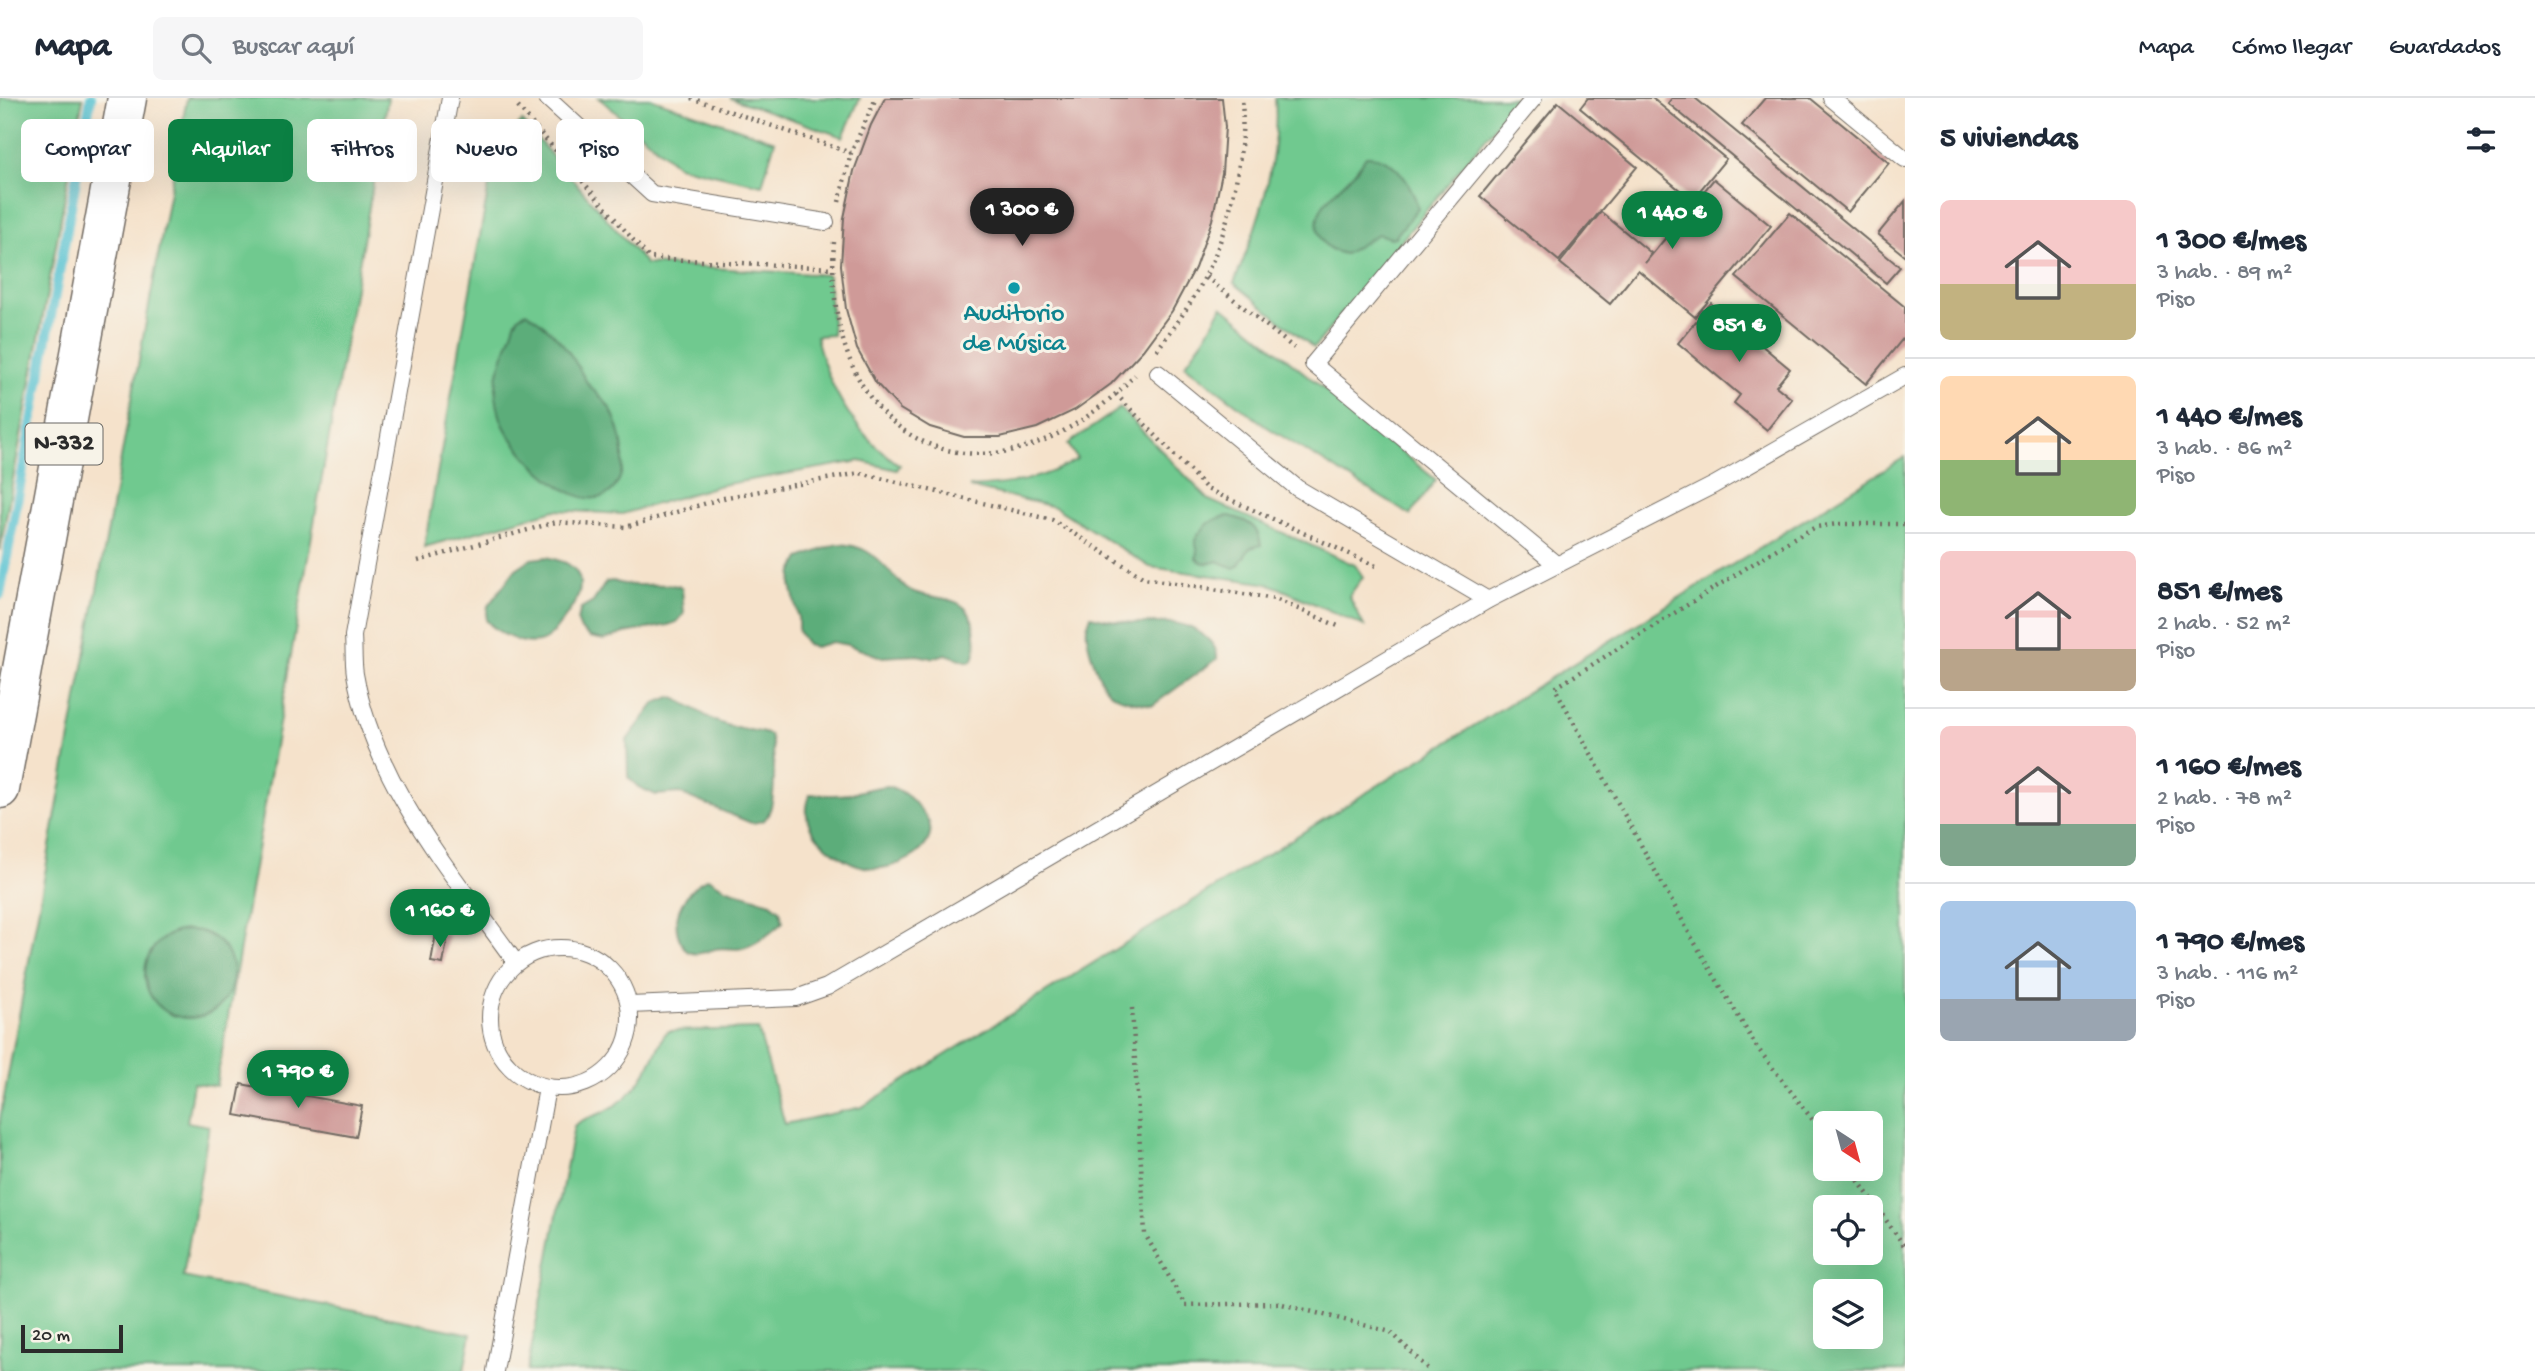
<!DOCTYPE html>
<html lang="es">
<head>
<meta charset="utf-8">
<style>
  body { margin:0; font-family:"Gochi Hand",sans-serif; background:#f6f6f7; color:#1f2937; height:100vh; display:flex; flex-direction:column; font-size:26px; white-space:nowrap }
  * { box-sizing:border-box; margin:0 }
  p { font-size:23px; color:#747a83 }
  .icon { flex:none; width:38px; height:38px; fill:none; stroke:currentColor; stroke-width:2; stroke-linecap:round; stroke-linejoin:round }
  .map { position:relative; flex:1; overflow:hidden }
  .sheet { display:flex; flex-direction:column; background:#fff; width:630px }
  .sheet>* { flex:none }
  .hud { position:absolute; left:21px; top:21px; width:665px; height:63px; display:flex; gap:14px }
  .needle { width:46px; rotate:144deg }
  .fabs { position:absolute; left:1813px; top:1013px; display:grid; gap:14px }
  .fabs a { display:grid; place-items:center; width:70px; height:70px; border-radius:10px; background:#fff; box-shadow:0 7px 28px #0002; font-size:35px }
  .scale { position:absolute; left:21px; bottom:18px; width:102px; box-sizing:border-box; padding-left:7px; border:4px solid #2b2b2b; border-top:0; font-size:19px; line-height:24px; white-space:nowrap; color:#2b2b2b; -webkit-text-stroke:5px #f7f3e8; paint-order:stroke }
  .price { position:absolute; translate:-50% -60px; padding:0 16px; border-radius:24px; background:#0b8043; color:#fff; font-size:23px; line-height:46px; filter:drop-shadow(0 2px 4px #0008) }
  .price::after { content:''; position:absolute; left:50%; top:42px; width:21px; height:16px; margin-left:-10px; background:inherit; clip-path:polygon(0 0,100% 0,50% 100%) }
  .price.active { background:#222; color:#fff }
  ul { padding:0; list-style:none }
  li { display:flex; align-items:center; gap:21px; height:175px; padding:0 35px }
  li+li { border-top:2px solid #e0e1e3 }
  li span { display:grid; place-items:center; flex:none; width:196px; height:140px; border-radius:10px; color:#555 }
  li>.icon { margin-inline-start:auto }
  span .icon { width:84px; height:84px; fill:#fffc; stroke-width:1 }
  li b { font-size:30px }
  h2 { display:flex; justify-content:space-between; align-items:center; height:84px; padding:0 35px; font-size:30px }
  .chip { padding:0 24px; border-radius:10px; background:#fff; box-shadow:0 7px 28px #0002; font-size:24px; line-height:63px }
  .chip.active { background:#0b8043; color:#fff }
  header { display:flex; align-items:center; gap:42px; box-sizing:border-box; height:98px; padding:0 35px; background:#fff; border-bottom:2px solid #e0e1e3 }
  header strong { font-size:33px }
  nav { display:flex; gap:38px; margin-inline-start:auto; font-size:24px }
  .search { width:490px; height:63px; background:#f6f6f7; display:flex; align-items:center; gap:18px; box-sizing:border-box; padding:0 24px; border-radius:10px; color:#747a83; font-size:26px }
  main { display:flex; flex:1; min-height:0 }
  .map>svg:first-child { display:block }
</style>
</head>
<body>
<header>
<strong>Mapa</strong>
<div class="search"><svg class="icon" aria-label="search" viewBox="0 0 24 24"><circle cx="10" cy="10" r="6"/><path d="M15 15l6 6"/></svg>Buscar aquí</div>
<nav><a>Mapa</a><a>Cómo llegar</a><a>Guardados</a></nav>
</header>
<main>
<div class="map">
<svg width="1905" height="1273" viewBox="0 0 1905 1273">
  <rect width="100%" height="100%" fill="#f7f3e8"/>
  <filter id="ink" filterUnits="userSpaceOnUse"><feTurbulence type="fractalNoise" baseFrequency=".0143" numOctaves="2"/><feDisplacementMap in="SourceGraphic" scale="14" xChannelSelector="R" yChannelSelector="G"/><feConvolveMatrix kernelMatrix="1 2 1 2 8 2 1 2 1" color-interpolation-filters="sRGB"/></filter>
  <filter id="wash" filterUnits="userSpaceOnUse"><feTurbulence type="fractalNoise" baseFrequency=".00686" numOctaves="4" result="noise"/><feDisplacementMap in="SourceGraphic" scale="28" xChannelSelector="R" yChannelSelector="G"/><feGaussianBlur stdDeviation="1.57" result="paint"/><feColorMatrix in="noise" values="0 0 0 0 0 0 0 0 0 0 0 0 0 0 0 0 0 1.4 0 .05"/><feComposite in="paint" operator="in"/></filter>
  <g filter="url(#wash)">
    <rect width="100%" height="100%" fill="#f5e2cb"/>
    <g fill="#6fc98f" stroke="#4d7a5d" stroke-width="2" fill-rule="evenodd">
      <polygon points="0,0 83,0 0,452"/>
      <polygon points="187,0 388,0 216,988 193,985 187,1024 209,1028 183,1179 471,1236 464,1273 0,1273 0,1021"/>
      <polygon points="599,0 650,0 775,43 762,87 678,68"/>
      <polygon points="730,0 860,0 843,39"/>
      <path d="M1275 0H1518L1314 250 1234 185C1258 128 1280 63 1275 0Z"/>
      <path d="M522 23 646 166 828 177 833 237 816 238C829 292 854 336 900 367L897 372 860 363 721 387 622 416 555 412 424 449 495 54Z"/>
      <polygon points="1222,208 1436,382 1410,417 1267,329 1185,267 1207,236"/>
      <path d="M1120 310 1209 402 1355 467 1363 479 1349 498 1364 528 1270 486 1150 469 1055 409 969 389C1008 387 1043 382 1077 361L1068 346Z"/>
      <path d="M1905 359V1273H527L574 1028C582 1020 593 1019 604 1014 637 998 650 969 664 937L669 933 758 931 785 1026 862 1009ZM1825 1026H1871V1071H1825ZM1825 1110H1871V1155H1825ZM1825 1194H1871V1239H1825Z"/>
    </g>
    <g fill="#5bad7a" stroke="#436c52" stroke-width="2">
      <path d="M1366 58C1394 57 1412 86 1418 110L1395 139 1390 140 1378 136 1345 156C1334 154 1325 150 1320 139 1309 112 1333 97 1349 80 1356 73 1361 66 1366 58Z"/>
      <path d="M527 214C544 226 561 241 572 259 578 267 582 277 588 286 593 293 601 298 606 305 623 326 634 381 606 397 573 415 517 354 504 328 500 320 497 306 496 297 494 274 509 247 515 225L519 218Z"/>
      <path d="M1230 418C1248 423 1258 427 1261 447L1250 450 1238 468 1234 470 1218 463C1209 466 1203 467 1196 460L1198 455 1195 442C1204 427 1213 419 1230 418Z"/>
      <path d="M837 446C874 447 880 467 904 488 927 507 968 489 974 530 976 541 977 552 973 562L969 564 946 556 932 560 917 557 881 559 848 547 832 544 815 549 807 547 798 533V519L791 486 793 473 800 460Z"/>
      <path d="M547 459C553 461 563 463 568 466 594 483 572 511 559 527 554 534 548 542 539 544 522 548 497 535 486 522L488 508 516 471 531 461Z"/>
      <path d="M613 483C633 491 657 484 679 488L682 491 684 516 677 524 668 527 625 535 604 542 590 539 581 532 577 522 581 511 593 504 606 484Z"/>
      <path d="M1091 518C1107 522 1124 525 1141 525 1153 526 1167 523 1179 526 1194 529 1219 544 1217 561L1153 607C1140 605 1123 603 1111 595 1099 587 1085 543 1087 529 1088 525 1090 522 1091 518Z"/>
      <path d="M670 599C691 605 705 621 726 627 740 632 755 631 770 637 775 653 777 706 766 720 762 725 756 724 751 725L679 695 656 697 638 689 628 679 627 642 655 605Z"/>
      <path d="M888 688C902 693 910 698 918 709 923 715 929 721 930 728 935 755 892 773 870 770 852 768 836 757 823 745 807 730 803 716 810 696 823 697 836 698 849 696 864 693 872 689 888 688Z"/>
      <path d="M708 780 725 790 771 805 780 812 783 824C771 835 753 850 737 851 729 851 722 849 715 851 707 853 698 858 689 854 684 852 683 847 680 842 669 818 687 790 708 780Z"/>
      <circle cx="189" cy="876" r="44"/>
    </g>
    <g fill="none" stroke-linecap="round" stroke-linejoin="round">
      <polyline stroke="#58c3d3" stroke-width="10" points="0,497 91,0"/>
    </g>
    <g id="blocks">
      <g fill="#cf9a98">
        <polygon points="885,0 1222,0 1225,29 1222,75 1212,122 1195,170 1172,213 1143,252 1111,286 1075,312 1037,330 1000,339 964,339 930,329 900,311 876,285 857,251 846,211 841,167 844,120 854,73 871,27"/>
        <polygon points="1588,0 1652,0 1726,61 1692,102 1580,10"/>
        <polygon points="1672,0 1695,0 1900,169 1886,185 1668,5"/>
        <polygon points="1765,0 1810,0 1889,65 1848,114 1742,27"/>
        <polygon points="1558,4 1637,69 1559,163 1480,98"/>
        <polygon points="1714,81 1771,128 1695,219 1638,172 1610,206 1560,165 1601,114 1651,155 1645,165"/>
        <polygon points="1905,103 1905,158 1878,136"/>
        <polygon points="1790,115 1905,209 1905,238 1866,286 1736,179"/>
        <polygon points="1711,205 1790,271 1776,288 1792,301 1767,332 1734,305 1740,297 1678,245"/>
        <polygon points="436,835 448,837 443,866 431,864"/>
        <polygon points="241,986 362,1008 356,1039 235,1017"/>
      </g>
    </g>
  </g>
  <g filter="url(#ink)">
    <use href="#blocks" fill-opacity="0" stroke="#726b63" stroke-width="2"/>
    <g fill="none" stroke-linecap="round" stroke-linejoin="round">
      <defs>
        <g id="lane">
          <path d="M450 0 353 538C354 551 353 564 355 576 374 686 453 776 516 865"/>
          <polyline points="547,0 652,96 826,124"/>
          <polyline points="1534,0 1313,266 1557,467"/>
          <polyline points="1831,0 1905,61"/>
          <polyline points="1158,275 1297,390 1488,502"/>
          <circle cx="560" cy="920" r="70"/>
          <polyline points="630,907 796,900 827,889 1488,502 1714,387 1905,278"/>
          <polyline points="495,1273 547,990"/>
        </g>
        <polyline id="highway" points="0,691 127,0"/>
      </defs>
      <use href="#lane" stroke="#726b63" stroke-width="18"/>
      <use href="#highway" stroke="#726b63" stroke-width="41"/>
      <g stroke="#726b63" stroke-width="4.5" stroke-dasharray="2 5" stroke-linecap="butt">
        <polyline points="691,0 851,55"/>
        <polyline points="518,9 649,160 833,170"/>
        <polyline points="839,104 851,55 876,0"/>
        <path d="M834 144C820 352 992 427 1135 277"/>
        <polyline points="1206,179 1294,250"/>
        <path d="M1157 252C1174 229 1192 205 1205 179 1230 130 1246 55 1242 0"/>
        <polyline points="1116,296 1207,391 1376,468"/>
        <polyline points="418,463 556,424 626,429 727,399 860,375 1052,422 1144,480 1275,501 1338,528"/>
        <polyline points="1132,910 1145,1136 1185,1207 1278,1205 1391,1234 1430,1273"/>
        <polyline points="1825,1038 1756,948 1693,842 1555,590 1794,440 1816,429 1838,426 1905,426"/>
        <polyline points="1850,1071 1905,1149"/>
      </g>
      <use href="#lane" stroke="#fff" stroke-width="16"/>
      <use href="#highway" stroke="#fff" stroke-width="38"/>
    </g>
  </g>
  <circle fill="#0f9aa8" stroke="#f7f3e8" stroke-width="2.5" cx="1014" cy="190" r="7"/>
  <g text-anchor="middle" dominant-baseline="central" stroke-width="6" stroke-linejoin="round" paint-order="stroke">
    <rect fill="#f7f3e8" stroke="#686764" stroke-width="2" x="25.5" y="325.5" width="77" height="41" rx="5"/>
    <g font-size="24" font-weight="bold" fill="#2b2b2b">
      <text x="64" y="346">N-332</text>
    </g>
    <g font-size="26" fill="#0d838f" stroke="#f7f3e8">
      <text x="1014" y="217">Auditorio<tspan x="1014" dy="30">de Música</tspan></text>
    </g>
  </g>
</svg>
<div class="fabs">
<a><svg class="needle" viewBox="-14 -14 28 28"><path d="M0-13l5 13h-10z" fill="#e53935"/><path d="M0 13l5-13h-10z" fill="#747a83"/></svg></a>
<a><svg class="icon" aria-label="locate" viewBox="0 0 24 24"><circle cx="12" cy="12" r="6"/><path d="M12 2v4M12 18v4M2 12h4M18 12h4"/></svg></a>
<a><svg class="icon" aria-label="layers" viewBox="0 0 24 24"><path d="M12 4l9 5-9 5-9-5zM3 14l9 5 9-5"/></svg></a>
</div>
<div class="scale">20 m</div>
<b class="price active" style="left:1022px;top:150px">1 300 €</b>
<b class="price" style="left:1672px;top:153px">1 440 €</b>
<b class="price" style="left:1739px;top:266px">851 €</b>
<b class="price" style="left:440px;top:851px">1 160 €</b>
<b class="price" style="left:298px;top:1012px">1 790 €</b>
<div class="hud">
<a class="chip">Comprar</a>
<a class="chip active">Alquilar</a>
<a class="chip">Filtros</a>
<a class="chip">Nuevo</a>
<a class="chip">Piso</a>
</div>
</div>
<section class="sheet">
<h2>5 viviendas<svg class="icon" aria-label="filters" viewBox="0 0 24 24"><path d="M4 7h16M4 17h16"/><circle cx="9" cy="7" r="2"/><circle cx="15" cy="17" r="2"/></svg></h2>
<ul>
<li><span style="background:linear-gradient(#f6c9c9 60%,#c2b280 0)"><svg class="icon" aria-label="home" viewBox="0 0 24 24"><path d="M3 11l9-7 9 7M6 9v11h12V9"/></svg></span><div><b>1 300 €/mes</b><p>3 hab. · 89 m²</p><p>Piso</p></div></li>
<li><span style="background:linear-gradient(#ffd9b3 60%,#8fb573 0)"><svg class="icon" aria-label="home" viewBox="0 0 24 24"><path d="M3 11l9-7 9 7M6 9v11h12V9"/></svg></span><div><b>1 440 €/mes</b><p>3 hab. · 86 m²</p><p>Piso</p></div></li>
<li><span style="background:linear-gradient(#f6c9c9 70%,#b9a48a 0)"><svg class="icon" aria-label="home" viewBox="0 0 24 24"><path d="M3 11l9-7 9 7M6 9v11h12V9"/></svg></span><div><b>851 €/mes</b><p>2 hab. · 52 m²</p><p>Piso</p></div></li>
<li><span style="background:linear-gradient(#f6c9c9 70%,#7fa58c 0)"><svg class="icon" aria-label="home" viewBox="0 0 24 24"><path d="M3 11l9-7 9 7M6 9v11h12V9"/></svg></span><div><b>1 160 €/mes</b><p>2 hab. · 78 m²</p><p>Piso</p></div></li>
<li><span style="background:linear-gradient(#a9c7e8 70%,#9aa5b1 0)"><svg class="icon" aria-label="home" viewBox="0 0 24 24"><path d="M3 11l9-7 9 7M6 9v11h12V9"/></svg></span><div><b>1 790 €/mes</b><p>3 hab. · 116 m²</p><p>Piso</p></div></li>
</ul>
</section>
</main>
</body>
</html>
